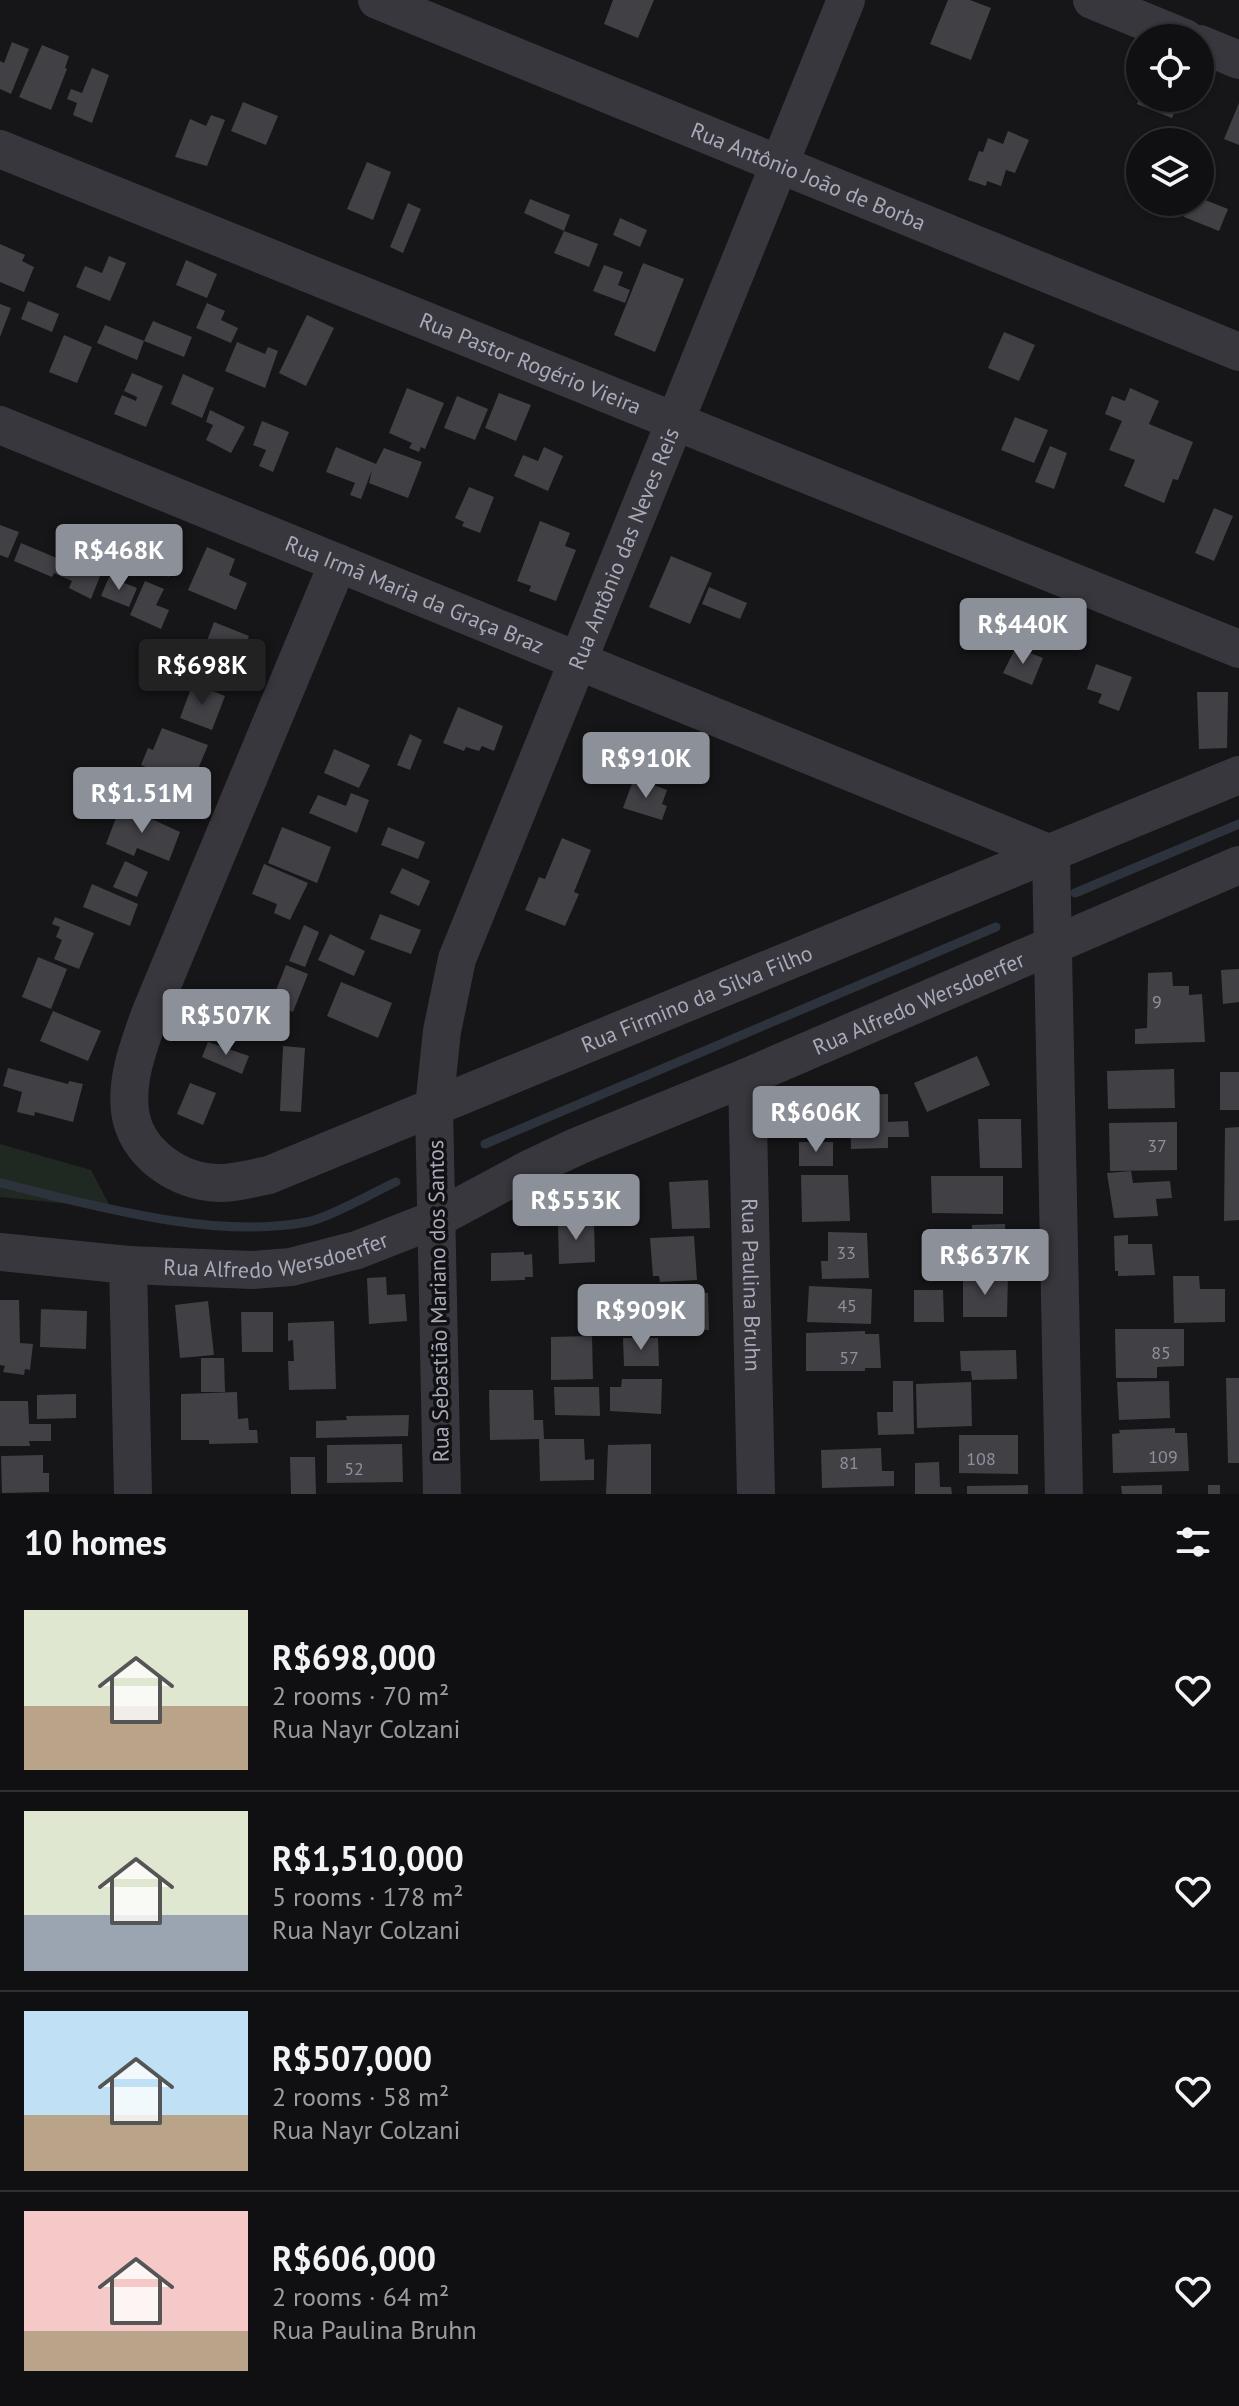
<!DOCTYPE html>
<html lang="en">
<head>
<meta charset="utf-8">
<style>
  body { margin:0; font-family:"PT Sans",sans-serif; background:#19191b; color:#f1f3f6; height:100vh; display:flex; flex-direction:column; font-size:30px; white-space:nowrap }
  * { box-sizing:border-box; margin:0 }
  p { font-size:26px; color:#9c9d9f }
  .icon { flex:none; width:44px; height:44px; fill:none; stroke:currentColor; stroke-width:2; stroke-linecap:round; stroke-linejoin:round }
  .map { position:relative; height:1494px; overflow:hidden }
  .drawer { display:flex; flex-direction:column; background:#101012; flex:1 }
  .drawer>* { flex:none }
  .fabs { position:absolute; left:1126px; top:24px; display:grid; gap:16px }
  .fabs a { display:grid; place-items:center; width:88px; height:88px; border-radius:50%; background:#101012; box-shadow:0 2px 6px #0004,0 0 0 2px #303032; font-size:40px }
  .price { position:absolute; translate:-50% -68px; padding:0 18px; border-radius:8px; background:#8c9099; color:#fff; font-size:26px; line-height:52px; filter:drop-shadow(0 2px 4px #0008) }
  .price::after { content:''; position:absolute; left:50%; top:48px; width:24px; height:18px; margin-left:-12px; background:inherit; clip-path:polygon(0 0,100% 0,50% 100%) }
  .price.on { background:#222; color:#fff }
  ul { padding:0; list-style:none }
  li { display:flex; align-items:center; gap:24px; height:200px; padding:0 24px }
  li+li { border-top:2px solid #303032 }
  li span { display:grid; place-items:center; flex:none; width:224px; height:160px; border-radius:0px; color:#555 }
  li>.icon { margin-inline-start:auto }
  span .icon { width:96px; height:96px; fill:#fffc; stroke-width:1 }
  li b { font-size:34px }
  h2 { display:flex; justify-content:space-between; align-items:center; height:96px; padding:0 24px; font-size:34px }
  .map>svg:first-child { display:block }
</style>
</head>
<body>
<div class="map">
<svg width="1239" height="1494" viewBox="0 0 1239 1494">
  <rect width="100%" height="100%" fill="#161618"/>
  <polygon fill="#202822" points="0,1144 91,1170 111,1208 0,1197"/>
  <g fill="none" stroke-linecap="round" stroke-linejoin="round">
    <g stroke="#2c333d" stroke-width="9">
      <polyline points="1075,893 1239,824"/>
      <polyline points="485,1144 996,927"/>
      <path d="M0 1183C93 1205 212 1240 307 1222 329 1218 374 1192 396 1182"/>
    </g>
  </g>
  <g fill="#414045">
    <polygon points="613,0 654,0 638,38 604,24"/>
    <polygon points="948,0 970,0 991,8 971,60 930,44"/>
    <polygon points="12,42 29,49 11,94 0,89 0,61 4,63"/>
    <polygon points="42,45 69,56 65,68 67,69 51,110 19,97"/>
    <polygon points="92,68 109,75 92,123 73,115 77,103 67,99 71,89 82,93"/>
    <polygon points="1140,98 1180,98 1172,118 1137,104"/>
    <polygon points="243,102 278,116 266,145 231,131"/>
    <polygon points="1239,103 1239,145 1224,139"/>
    <polygon points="211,115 225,120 207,166 175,157 190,119 206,126"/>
    <polygon points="1008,131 1029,140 1015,173 1006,170 1001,186 987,181 986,186 968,180 979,151 983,152 988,138 1003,144"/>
    <polygon points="367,162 391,172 373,220 347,209"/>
    <polygon points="1200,198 1228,209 1219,231 1184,217 1190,202 1200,202"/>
    <polygon points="530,199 570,215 564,231 524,213"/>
    <polygon points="408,203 421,209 403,253 390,247"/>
    <polygon points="620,218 647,230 640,247 613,235"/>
    <polygon points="564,231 598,244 589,267 554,253"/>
    <polygon points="0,244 25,255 22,261 34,267 24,292 0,282"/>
    <polygon points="109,256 126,263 110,301 76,287 85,266 102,273"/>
    <polygon points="186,260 217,274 207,298 176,285"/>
    <polygon points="643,263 684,279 655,352 614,335"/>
    <polygon points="604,265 623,272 618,285 630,290 625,303 593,291"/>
    <polygon points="28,301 59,314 52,332 21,319"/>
    <polygon points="207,303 225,311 221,320 238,328 231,343 196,328"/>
    <polygon points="0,304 11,308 0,337"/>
    <polygon points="307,315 334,328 306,386 279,373"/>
    <polygon points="153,321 192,337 184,357 144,341"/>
    <polygon points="105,325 144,341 137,360 97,343"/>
    <polygon points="1004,332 1035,345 1019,381 988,368"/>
    <polygon points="64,335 92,347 77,383 49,372"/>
    <polygon points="237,342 265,354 268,347 278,351 265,388 225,371"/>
    <polygon points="132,373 163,386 146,427 114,414 122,395 136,401 137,397 124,391"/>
    <polygon points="183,374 214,388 202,418 171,404"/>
    <polygon points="407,388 444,403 425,449 421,447 419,452 409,448 412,443 389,433"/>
    <polygon points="1130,388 1159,401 1149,424 1193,442 1178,480 1173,479 1164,503 1124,486 1135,460 1109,450 1122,421 1105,414 1112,396 1125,401"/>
    <polygon points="499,393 531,405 516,441 485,428"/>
    <polygon points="457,396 488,409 475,440 444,428"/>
    <polygon points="210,410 245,427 231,453 206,440 213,425 206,422"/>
    <polygon points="1015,417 1048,430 1034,463 1001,450"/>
    <polygon points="262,421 289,432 273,472 259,466 266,450 253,445"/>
    <polygon points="1050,446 1067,453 1054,489 1035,482"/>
    <polygon points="336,447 376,464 384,448 422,462 408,498 369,483 372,470 361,499 350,495 355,483 326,472"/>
    <polygon points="544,447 563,456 548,491 514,476 523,455 538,461"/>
    <polygon points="469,487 494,497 480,533 462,526 464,522 455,518"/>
    <polygon points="1214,508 1233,516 1214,561 1195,553"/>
    <polygon points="540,521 570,533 565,546 576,550 556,601 529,591 531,586 517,581"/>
    <polygon points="0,525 19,532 8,558 0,555"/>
    <polygon points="158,541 180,549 169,577 147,569"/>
    <polygon points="21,543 59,559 61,554 102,571 91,599 69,588 72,581 54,573 52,577 14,561"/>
    <polygon points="207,547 235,559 229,575 247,583 236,610 188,590"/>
    <polygon points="671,556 712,573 690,624 649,607"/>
    <polygon points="109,577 137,588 129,607 101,596"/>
    <polygon points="145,581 164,589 156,605 169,610 161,629 130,615"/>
    <polygon points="709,587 747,603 740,619 702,604"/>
    <polygon points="214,622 249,636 239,660 205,646"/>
    <polygon points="1016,647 1043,658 1032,685 1003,673"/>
    <polygon points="1096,664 1132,677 1119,711 1098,703 1102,694 1087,689"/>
    <polygon points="193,683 225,696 212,730 180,718"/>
    <polygon points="1197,692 1228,692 1227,748 1199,749"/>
    <polygon points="458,707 503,726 494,751 482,746 479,751 466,747 464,751 443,743"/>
    <polygon points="162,728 208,745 191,786 160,773 158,778 187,789 177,814 143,800 155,771 141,765 148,748 153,750"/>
    <polygon points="410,734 422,740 410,770 397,765"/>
    <polygon points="334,749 370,765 359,788 324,773"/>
    <polygon points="634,778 667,790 662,804 667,806 662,820 623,808"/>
    <polygon points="351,793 369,800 357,833 309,813 318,795 346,806"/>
    <polygon points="121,805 180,832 169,861 137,848 134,856 106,844"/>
    <polygon points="282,827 331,847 317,883 268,863"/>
    <polygon points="388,827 425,842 418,859 381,845"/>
    <polygon points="562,838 591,850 574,892 579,894 565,926 525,910 539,877 545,879"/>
    <polygon points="125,861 148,872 137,897 113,887"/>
    <polygon points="264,864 308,883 290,920 274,913 277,904 252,894"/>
    <polygon points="402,868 430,881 419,906 390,893"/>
    <polygon points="92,884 138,904 130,926 83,907"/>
    <polygon points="380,914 421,930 411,954 370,939"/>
    <polygon points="55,917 94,933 79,969 54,959 62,940 56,937 60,927 52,924"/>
    <polygon points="304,925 319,932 305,967 289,961"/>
    <polygon points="330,934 365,951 354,976 318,960"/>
    <polygon points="38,957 67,969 51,1009 22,997"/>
    <polygon points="286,965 308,974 293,1012 271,1003"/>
    <polygon points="1239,969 1239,1002 1223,1004 1221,970"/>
    <polygon points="1172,972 1173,986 1189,986 1189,995 1202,994 1205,1042 1135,1044 1135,1029 1147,1028 1148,973"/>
    <polygon points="341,982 392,1003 378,1038 327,1016"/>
    <polygon points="223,992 238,998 232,1014 217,1008"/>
    <polygon points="53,1011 101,1031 88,1061 40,1041"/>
    <polygon points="208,1042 249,1056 242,1074 202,1057"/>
    <polygon points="283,1046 305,1048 301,1112 280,1111"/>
    <polygon points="977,1056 990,1085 927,1112 914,1083"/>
    <polygon points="8,1068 68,1084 69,1081 83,1084 73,1122 35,1112 34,1116 17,1112 22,1092 3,1086"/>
    <polygon points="1174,1069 1175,1108 1108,1109 1107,1071"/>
    <rect x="1220" y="1072" width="19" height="38"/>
    <polygon points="190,1083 216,1093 203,1125 177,1114"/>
    <polygon points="888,1094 888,1122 908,1121 909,1137 888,1137 888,1148 851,1149 850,1095"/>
    <polygon points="978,1119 1021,1119 1022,1168 980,1168"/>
    <polygon points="1177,1122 1177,1170 1110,1171 1109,1123"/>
    <polygon points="1239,1127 1239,1220 1224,1221 1225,1128"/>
    <rect x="799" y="1142" width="34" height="24"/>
    <polygon points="1131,1171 1133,1183 1170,1181 1172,1198 1156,1199 1158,1216 1114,1218 1107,1173"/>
    <polygon points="801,1175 848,1175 850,1221 802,1222"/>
    <polygon points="931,1176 1003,1176 1003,1214 932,1213"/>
    <polygon points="708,1180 710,1228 672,1229 669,1182"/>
    <polygon points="594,1221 595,1262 559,1264 558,1223"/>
    <polygon points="1005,1224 1006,1267 973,1268 972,1225"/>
    <polygon points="828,1232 867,1233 869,1278 822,1279 821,1261 828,1261"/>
    <polygon points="1128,1235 1128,1244 1152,1244 1155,1275 1118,1276 1118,1271 1115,1271 1114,1236"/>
    <polygon points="694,1236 697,1280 660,1282 659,1276 653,1276 650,1238"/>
    <polygon points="524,1252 524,1255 532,1254 533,1277 525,1277 525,1280 491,1281 491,1253"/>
    <polygon points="1008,1276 1007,1317 963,1317 963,1277"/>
    <polygon points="1173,1276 1199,1276 1200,1289 1225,1289 1225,1322 1174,1323"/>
    <polygon points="386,1277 387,1295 405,1294 407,1321 369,1324 367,1278"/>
    <polygon points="809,1286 872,1289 871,1324 807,1322"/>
    <polygon points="914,1290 943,1290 944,1322 914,1322"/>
    <polygon points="663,1293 708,1293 709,1330 653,1328 653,1297 663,1297"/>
    <polygon points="0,1300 19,1300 20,1343 33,1344 30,1370 25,1369 24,1375 3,1372 5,1366 0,1365"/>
    <polygon points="208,1301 214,1355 180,1358 175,1305"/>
    <polygon points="641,1304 642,1325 615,1326 615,1305"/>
    <polygon points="41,1309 87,1311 86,1349 40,1347"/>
    <polygon points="241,1312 273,1312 273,1352 242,1352"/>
    <polygon points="334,1321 336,1389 289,1390 288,1361 294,1361 293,1340 288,1341 288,1323"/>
    <polygon points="1115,1329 1184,1329 1184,1366 1157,1367 1157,1378 1116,1378"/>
    <polygon points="865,1331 865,1334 879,1334 881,1368 865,1368 865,1371 806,1371 806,1333"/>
    <polygon points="592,1336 593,1379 551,1380 551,1337"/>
    <polygon points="623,1338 658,1338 659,1366 624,1366"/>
    <polygon points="1016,1350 1017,1379 972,1380 971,1371 961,1371 960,1351"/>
    <polygon points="201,1358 224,1358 225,1392 201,1392"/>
    <polygon points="1226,1378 1239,1378 1239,1463 1228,1463"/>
    <polygon points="622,1379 662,1379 661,1414 610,1411 610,1387 621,1387"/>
    <polygon points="893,1381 913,1381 914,1434 878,1435 877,1412 893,1412"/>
    <polygon points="1169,1381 1170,1418 1119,1420 1117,1382"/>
    <polygon points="971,1382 972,1426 917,1428 916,1384"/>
    <polygon points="554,1387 599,1387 600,1416 555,1415"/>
    <polygon points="489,1390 533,1390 534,1420 543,1420 544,1439 584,1439 585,1460 594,1459 594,1480 540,1481 539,1439 490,1440"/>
    <polygon points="237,1392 238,1419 248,1418 249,1430 257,1430 258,1443 209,1444 209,1440 181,1440 181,1394"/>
    <polygon points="76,1394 76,1418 37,1419 37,1395"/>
    <polygon points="0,1401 28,1401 29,1424 51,1424 51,1441 29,1441 30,1446 0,1446"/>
    <polygon points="409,1415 408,1436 316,1438 316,1421 347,1420 346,1416"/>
    <polygon points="1175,1428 1175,1433 1187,1433 1189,1471 1113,1473 1112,1434 1120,1433 1119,1430"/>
    <polygon points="959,1435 1018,1435 1018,1474 959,1473"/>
    <polygon points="402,1444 403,1482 327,1483 327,1445"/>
    <polygon points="651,1444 651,1494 606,1494 608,1445"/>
    <polygon points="881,1448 882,1471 894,1471 894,1486 822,1488 821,1450"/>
    <polygon points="43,1455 43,1473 49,1473 49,1492 2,1493 1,1456"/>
    <polygon points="290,1457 315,1457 316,1494 291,1494"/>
    <polygon points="939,1462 940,1487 951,1487 952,1494 915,1494 915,1463"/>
    <polygon points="1028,1485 1028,1494 967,1494 967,1486"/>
    <polygon points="1162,1485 1162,1494 1122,1494 1121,1486"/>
    <rect x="1208" y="1485" width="12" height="9"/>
  </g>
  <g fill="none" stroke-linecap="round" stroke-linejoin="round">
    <g stroke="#37373d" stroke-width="38">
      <path id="s1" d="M377 0 1239 352"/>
      <polyline points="1092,0 1185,38"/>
      <polyline points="1200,44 1239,60"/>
      <path id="s2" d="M0 149 1239 649"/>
      <path id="s3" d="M0 425 1051 854 1064 1494"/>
      <path id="s4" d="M338 563 150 1014C139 1045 126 1078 130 1111 135 1153 179 1183 220 1183 236 1183 253 1178 269 1175L1239 775"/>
      <path id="s5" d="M747 1077 756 1494"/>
      <path id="s6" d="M0 1252 128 1265 252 1270 291 1267 357 1250 436 1219 529 1169 578 1146 747 1077 1239 865"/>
      <polyline points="128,1265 133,1494"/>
      <path id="s7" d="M442 1494 434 1107 442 1031 457 959 846 0"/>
    </g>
  </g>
  <g text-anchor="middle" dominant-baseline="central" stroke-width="7" stroke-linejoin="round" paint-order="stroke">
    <g font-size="18" fill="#8e909c">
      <text x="1157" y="1001">9</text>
      <text x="1157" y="1145">37</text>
      <text x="846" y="1252">33</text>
      <text x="847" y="1305">45</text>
      <text x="1161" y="1352">85</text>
      <text x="849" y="1357">57</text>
      <text x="1163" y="1456">109</text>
      <text x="981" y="1458">108</text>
      <text x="849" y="1462">81</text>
      <text x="354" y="1468">52</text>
    </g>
    <g font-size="22" fill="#a8aab9" stroke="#111113">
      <text stroke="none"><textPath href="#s1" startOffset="466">Rua Antônio João de Borba</textPath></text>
      <text stroke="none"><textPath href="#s2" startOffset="572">Rua Pastor Rogério Vieira</textPath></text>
      <text stroke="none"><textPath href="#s7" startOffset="980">Rua Antônio das Neves Reis</textPath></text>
      <text stroke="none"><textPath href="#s3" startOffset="448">Rua Irmã Maria da Graça Braz</textPath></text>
      <text stroke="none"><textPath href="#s4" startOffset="1226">Rua Firmino da Silva Filho</textPath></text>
      <text stroke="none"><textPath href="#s6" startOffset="974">Rua Alfredo Wersdoerfer</textPath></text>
      <text stroke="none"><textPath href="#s6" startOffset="278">Rua Alfredo Wersdoerfer</textPath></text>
      <text stroke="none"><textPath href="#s5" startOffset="208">Rua Paulina Bruhn</textPath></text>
      <text transform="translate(438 1301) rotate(-91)">Rua Sebastião Mariano dos Santos</text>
    </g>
  </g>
</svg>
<div class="fabs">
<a><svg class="icon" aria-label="locate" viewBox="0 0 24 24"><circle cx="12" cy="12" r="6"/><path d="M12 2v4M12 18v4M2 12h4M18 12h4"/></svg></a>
<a><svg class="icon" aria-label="layers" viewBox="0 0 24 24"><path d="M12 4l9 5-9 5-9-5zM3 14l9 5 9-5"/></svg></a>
</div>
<b class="price" style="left:119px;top:592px">R$468K</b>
<b class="price" style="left:1023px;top:666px">R$440K</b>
<b class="price on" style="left:202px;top:707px">R$698K</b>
<b class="price" style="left:646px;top:800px">R$910K</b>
<b class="price" style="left:142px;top:835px">R$1.51M</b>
<b class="price" style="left:226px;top:1057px">R$507K</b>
<b class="price" style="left:816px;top:1154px">R$606K</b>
<b class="price" style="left:576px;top:1242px">R$553K</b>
<b class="price" style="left:985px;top:1297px">R$637K</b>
<b class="price" style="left:641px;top:1352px">R$909K</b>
</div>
<section class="drawer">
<h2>10 homes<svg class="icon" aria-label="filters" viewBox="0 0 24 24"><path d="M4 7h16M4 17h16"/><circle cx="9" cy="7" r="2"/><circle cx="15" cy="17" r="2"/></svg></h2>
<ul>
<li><span style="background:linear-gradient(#dfe7d0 60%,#b9a48a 0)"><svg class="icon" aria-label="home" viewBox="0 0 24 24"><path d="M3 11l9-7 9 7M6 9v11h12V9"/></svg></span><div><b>R$698,000</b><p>2 rooms · 70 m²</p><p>Rua Nayr Colzani</p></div><svg class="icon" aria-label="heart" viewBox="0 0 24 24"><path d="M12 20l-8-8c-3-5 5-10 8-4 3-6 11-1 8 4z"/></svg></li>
<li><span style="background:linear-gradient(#dfe7d0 65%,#9aa5b1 0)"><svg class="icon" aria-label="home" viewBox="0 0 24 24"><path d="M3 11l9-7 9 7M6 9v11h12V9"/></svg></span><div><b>R$1,510,000</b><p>5 rooms · 178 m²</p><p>Rua Nayr Colzani</p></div><svg class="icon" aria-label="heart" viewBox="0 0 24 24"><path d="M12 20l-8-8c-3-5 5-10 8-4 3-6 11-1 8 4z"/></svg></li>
<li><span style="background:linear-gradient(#bfe0f5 65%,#b9a48a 0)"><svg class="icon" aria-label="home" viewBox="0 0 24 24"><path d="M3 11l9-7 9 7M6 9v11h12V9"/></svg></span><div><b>R$507,000</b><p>2 rooms · 58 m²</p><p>Rua Nayr Colzani</p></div><svg class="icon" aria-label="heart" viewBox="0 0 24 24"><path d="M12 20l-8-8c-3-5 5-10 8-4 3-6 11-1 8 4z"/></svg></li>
<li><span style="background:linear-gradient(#f6c9c9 75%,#b9a48a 0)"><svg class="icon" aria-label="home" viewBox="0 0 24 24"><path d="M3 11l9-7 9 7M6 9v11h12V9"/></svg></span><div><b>R$606,000</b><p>2 rooms · 64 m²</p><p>Rua Paulina Bruhn</p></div><svg class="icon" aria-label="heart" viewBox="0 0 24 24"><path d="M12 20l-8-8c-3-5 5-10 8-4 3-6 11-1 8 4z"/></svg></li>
</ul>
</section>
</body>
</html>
